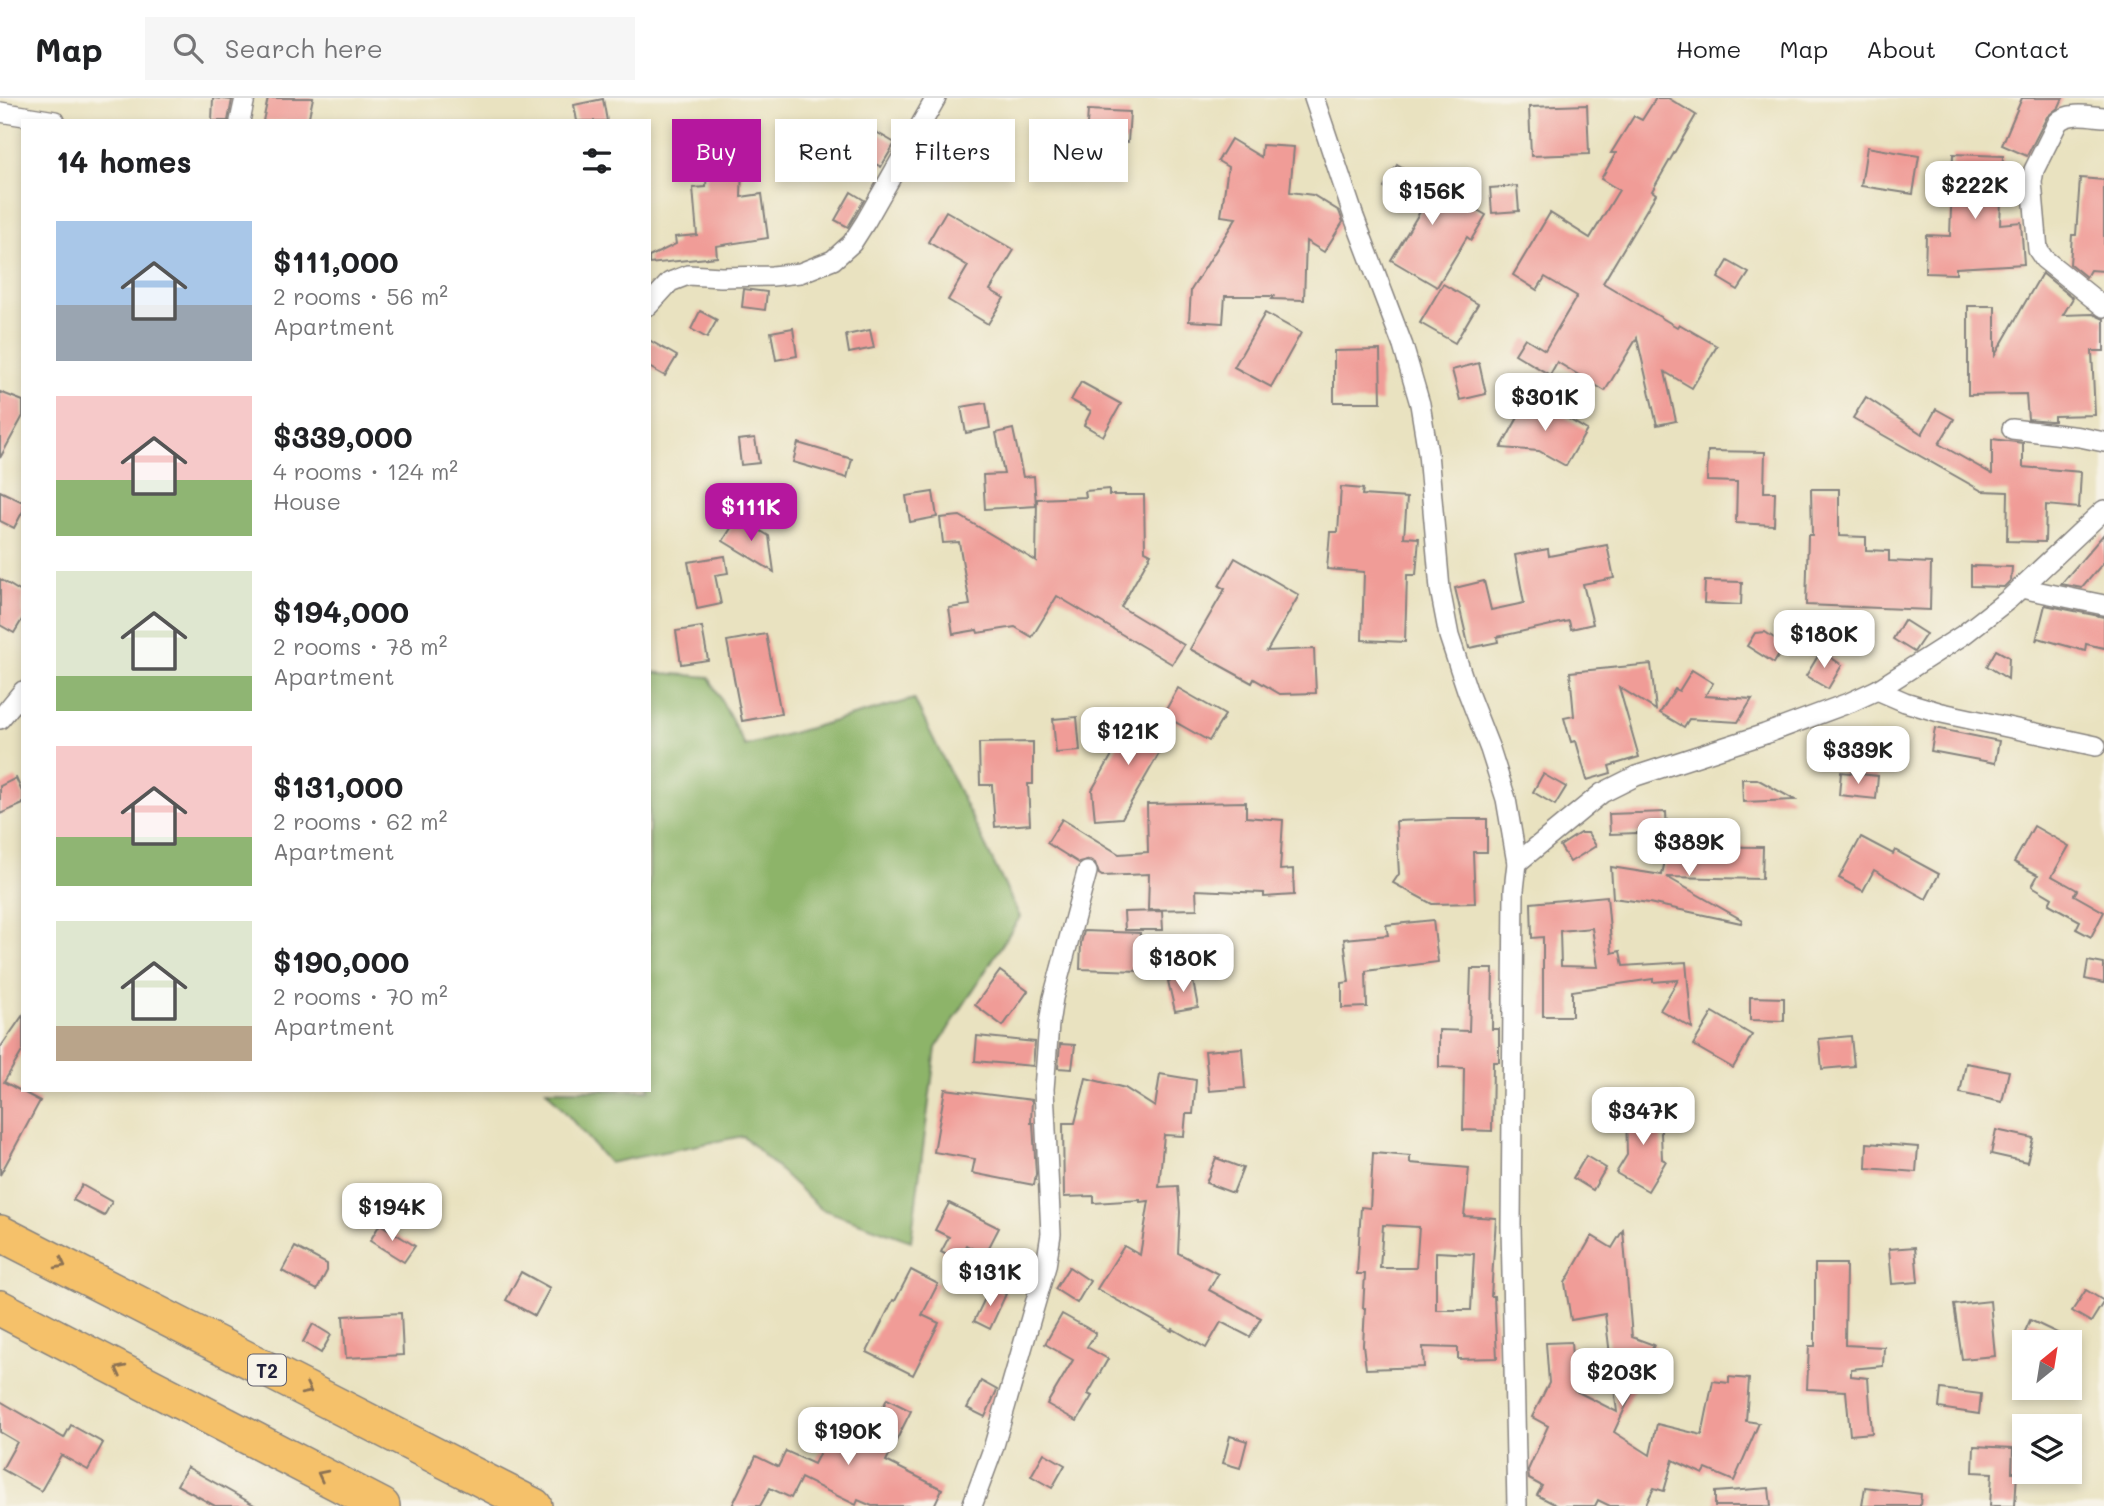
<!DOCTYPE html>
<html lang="en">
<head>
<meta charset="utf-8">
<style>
  body { margin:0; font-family:Mali,sans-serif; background:#f6f6f6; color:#202124; height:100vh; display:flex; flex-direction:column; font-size:26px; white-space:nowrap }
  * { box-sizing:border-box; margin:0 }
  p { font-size:23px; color:#757577 }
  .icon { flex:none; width:38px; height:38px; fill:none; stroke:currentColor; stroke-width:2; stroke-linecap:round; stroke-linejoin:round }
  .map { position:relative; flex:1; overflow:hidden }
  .side { position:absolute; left:21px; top:21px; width:630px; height:973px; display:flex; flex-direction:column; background:#fff; border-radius:0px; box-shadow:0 4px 10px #0003 }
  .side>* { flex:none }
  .banner { position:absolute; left:672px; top:21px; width:665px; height:63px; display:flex; gap:14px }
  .needle { width:46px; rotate:30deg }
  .controls { position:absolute; left:2012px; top:1232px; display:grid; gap:14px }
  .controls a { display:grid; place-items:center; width:70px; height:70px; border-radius:0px; background:#fff; box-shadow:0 4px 10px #0003; font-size:35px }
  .price { position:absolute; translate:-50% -60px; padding:0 16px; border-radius:14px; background:#fff; color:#222; font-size:23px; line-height:46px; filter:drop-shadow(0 2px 4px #0008) }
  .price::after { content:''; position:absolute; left:50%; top:42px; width:21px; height:16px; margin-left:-10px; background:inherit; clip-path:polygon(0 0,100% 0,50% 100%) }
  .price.active { background:#b5179e; color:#fff }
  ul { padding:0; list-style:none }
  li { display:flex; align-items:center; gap:21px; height:175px; padding:0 35px }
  li span { display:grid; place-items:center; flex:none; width:196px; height:140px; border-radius:0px; color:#555 }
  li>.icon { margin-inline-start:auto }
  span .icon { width:84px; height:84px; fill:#fffc; stroke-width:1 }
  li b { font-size:30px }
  h2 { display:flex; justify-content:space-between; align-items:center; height:84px; padding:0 35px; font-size:30px }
  .tag { padding:0 24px; border-radius:0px; background:#fff; box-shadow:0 4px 10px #0003; font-size:24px; line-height:63px }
  .tag.active { background:#b5179e; color:#fff }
  header { display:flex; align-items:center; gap:42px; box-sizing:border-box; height:98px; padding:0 35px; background:#fff; border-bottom:2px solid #e0e0e0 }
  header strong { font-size:33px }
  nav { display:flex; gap:38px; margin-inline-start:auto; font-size:24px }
  .search { width:490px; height:63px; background:#f6f6f6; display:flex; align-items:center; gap:18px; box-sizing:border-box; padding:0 24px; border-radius:0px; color:#757577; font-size:26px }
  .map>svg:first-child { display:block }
</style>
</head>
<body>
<header>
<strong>Map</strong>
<div class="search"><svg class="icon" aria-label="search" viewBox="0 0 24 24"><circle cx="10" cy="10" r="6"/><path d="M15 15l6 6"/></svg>Search here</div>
<nav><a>Home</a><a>Map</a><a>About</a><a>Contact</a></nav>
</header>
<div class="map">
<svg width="2104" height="1408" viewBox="0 0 2104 1408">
  <rect width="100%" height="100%" fill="#f7f3e8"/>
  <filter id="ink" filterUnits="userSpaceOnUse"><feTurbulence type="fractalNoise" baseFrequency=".0143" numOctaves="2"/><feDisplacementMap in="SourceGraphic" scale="14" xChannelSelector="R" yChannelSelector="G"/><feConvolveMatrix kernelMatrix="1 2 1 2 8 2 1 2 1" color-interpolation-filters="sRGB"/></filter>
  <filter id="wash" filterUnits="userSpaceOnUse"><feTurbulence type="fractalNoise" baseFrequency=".00686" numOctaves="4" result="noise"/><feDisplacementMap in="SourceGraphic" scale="28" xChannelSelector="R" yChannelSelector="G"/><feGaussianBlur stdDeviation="1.57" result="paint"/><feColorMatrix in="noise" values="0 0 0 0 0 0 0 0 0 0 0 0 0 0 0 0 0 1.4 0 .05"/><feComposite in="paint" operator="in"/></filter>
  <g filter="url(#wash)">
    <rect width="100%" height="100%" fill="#e9e2c0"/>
    <polygon fill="#8db469" stroke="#586b52" stroke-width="2" points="649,574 709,579 745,648 914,601 1020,819 936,950 911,1143 821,1111 743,1038 609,1065 546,992 649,992"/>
    <g id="blocks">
      <g fill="#f09c97" fill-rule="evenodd">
        <polygon points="213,0 232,2 228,23 212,23"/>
        <polygon points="268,0 313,0 308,23 263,23"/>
        <polygon points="1656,0 1668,0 1696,17 1652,93 1656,96 1603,185 1677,229 1679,226 1717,248 1692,290 1665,274 1676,323 1657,327 1637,240 1605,293 1557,264 1550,277 1515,256 1525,240 1545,252 1577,198 1545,179 1537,192 1513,177 1550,115 1590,140 1619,92 1601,81 1616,55 1611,55 1634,18 1642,22"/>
        <polygon points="2022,0 2063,0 2059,9 2047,19 2027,58 2002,47"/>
        <polygon points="603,1 607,23 577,23 574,7"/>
        <polygon points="1587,7 1589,56 1531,58 1529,9"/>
        <polygon points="1088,12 1130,14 1128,44 1086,42"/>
        <polygon points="864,27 895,45 881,69 850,51"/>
        <polygon points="709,36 743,38 741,99 762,96 768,140 716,148 717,159 649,166 649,159 676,146 675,139 697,137 693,90 706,89"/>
        <polygon points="1231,41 1261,59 1262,47 1294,49 1290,94 1313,97 1339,113 1343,124 1324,154 1306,143 1304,202 1272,201 1274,198 1225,198 1223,225 1189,223 1191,192 1236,120 1221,118 1228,69 1218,63"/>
        <polygon points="1867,49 1919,58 1913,96 1861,88"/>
        <polygon points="1953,56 2003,58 2000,126 2021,124 2024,166 1956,170 1956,176 1925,175 1926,137 1950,138"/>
        <polygon points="1397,67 1462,106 1463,104 1486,117 1471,142 1467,139 1437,189 1391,162 1421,112 1384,90"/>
        <polygon points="2080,80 2104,82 2104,173 2090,172 2086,179 2070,166 2072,137 2076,137"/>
        <polygon points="1517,88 1519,113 1492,115 1490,90"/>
        <polygon points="851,94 864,102 848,129 835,122"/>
        <polygon points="946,113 1014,152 990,192 1004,200 988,226 948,202 968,168 928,144"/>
        <polygon points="1728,163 1749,175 1738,192 1718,180"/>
        <polygon points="2042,175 2073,200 2063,217 2093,216 2104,221 2104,253 2092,253 2095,317 2054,318 2054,323 2050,323 2028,321 2026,296 1968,297 1968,208 1995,208 1995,257"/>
        <polygon points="1443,186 1478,206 1455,245 1420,225"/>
        <polygon points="744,191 767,194 765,212 742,209"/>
        <polygon points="700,213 717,222 707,240 691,231"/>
        <polygon points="1265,215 1301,235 1271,289 1234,269"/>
        <polygon points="793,230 797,258 776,262 771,234"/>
        <polygon points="870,232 874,250 849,255 846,237"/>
        <polygon points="649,242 677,258 665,278 649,269"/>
        <polygon points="1380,252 1381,304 1334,304 1334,253"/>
        <polygon points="1479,265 1486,296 1460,302 1452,272"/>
        <polygon points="1081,284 1121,306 1103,338 1084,327 1091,313 1071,302"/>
        <polygon points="0,294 23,303 23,318 0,360"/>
        <polygon points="1530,298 1587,332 1566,368 1539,353 1501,350"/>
        <polygon points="1866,299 1922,336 1936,311 1954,321 1939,346 1992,376 1992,341 2023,345 2023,369 2081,374 2079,410 2046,407 2045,444 2007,443 2008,394 1982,393 1853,320"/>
        <polygon points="986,305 990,330 966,335 961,309"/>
        <polygon points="1013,331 1023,379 1034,378 1036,408 985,411 983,377 1004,376 996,335"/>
        <polygon points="755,340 759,365 741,367 738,342"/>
        <polygon points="798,345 852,361 847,380 793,364"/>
        <polygon points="1708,353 1765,354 1764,394 1775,394 1774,427 1736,425 1737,384 1707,383"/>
        <polygon points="1341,389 1363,391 1362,397 1407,400 1404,439 1419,440 1416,477 1407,477 1405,544 1362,542 1364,474 1327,471 1330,434 1338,434"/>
        <polygon points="1109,391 1109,397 1144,397 1145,453 1151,456 1121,509 1184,547 1172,566 1057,498 1032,539 1015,529 978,535 977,532 953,536 949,510 970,507 959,444 943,445 940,420 960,418 1036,463 1037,401 1086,399 1085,393"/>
        <polygon points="1811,391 1839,391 1839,438 1866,439 1866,452 1889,453 1889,463 1931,465 1930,512 1806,507 1808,437 1812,437"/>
        <polygon points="0,393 23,404 23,413 14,430 0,423"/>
        <polygon points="933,394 937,419 910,424 906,398"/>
        <polygon points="738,419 769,438 774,474 723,443"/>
        <polygon points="2104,436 2104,464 2082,490 2061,486"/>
        <polygon points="1607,447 1614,480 1583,486 1593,526 1571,531 1569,523 1497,539 1498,544 1469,550 1455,490 1484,483 1491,512 1524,505 1515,457 1548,451 1549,458"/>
        <polygon points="725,458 728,475 715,477 721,506 697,511 688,464"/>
        <polygon points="1235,460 1299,497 1267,553 1314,551 1316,595 1280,596 1254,581 1252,585 1190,551 1225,491 1219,488"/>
        <polygon points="1971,468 2012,469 2011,482 2004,489 1971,488"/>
        <polygon points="0,481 23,495 23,520 14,535 0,527"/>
        <polygon points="1705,483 1742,484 1741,507 1704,505"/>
        <polygon points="2045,507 2104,519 2104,550 2086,546 2085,553 2038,540 2036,543"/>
        <polygon points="1904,522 1926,536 1914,554 1893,541"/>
        <polygon points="702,529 708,562 681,566 676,533"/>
        <polygon points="1765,534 1785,547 1774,565 1747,548 1755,535"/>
        <polygon points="766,536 781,616 742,623 727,543"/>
        <polygon points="1996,552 2009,559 2008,581 1987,568"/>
        <polygon points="1821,553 1842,567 1828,591 1806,578"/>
        <polygon points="1651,566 1656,612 1619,589 1639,659 1609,668 1611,675 1587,682 1576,643 1571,644 1564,620 1574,618 1570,574"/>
        <polygon points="1692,572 1713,585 1705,598 1752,601 1738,624 1689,621 1684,629 1660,615 1675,591 1679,593"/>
        <polygon points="1178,590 1225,617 1209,643 1163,617"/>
        <polygon points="1137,613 1172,633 1122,720 1095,722 1092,692"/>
        <polygon points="1077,619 1080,653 1056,655 1053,621"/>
        <polygon points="1935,630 1999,643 1995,665 1931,653"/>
        <polygon points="1033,644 1033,686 1028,686 1030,726 995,729 992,687 980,687 979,645"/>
        <polygon points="1841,674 1878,678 1876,701 1839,697"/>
        <polygon points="1543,676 1566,689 1555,707 1533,694"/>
        <polygon points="16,680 23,696 23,706 0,716 0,688"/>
        <polygon points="1742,681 1757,681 1795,702 1743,704"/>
        <polygon points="1246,704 1246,719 1283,722 1280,772 1293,771 1294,797 1264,799 1264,795 1196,792 1197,811 1148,812 1149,776 1102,778 1099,776 1095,765 1090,762 1079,765 1047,745 1062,721 1119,756 1148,754 1147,706"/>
        <polygon points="1666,714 1667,734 1610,736 1609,716"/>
        <polygon points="1452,721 1487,721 1487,754 1473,754 1475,805 1432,806 1393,785 1399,776 1396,723"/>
        <polygon points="2034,728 2069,748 2052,778 2077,792 2074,797 2104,814 2091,839 2076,831 2080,823 2049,806 2052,800 2032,788 2038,777 2014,764"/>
        <polygon points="1580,735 1588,735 1596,748 1570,764 1560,748"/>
        <polygon points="1861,739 1893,756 1895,752 1939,776 1926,801 1874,772 1863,793 1839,780"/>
        <polygon points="1668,748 1763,749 1762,781 1667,779 1742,822 1741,825 1649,805 1613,800 1611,769 1662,777"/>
        <path d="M1607 798 1612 855 1620 853 1623 868 1686 864 1692 930 1660 912 1678 882 1653 884V881L1572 893V918H1543V839L1532 840 1531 805ZM1592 830 1598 869 1561 868 1560 833Z"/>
        <polygon points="1162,813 1163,832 1125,832 1124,814"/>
        <polygon points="1433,822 1438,864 1366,873 1367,909 1342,910 1342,885 1349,884 1344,841 1388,837 1386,827"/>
        <polygon points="1084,833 1140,835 1139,873 1080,871 1081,845"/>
        <polygon points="2088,863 2104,866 2104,885 2085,881"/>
        <polygon points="1471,871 1493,871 1492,931 1499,931 1499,964 1493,964 1492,1033 1463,1032 1464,970 1439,969 1439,932 1469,933"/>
        <polygon points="1000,873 1028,893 1003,928 975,907"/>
        <polygon points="1192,878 1198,909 1175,913 1168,883"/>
        <polygon points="1750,899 1784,900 1784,923 1750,922"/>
        <polygon points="1713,914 1752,937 1733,970 1693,947"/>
        <polygon points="23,917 23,952 4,984 40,1003 0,1077 0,950"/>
        <polygon points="977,938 1035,944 1033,968 975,963"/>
        <polygon points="1851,938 1854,968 1822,971 1819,941"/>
        <polygon points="1060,946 1075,947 1072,971 1058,970"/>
        <polygon points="1242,950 1245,990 1209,993 1205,953"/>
        <polygon points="1966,965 2009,973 2002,1004 1960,995"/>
        <polygon points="1160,976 1196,982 1193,1016 1186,1016 1184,1038 1164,1037 1159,1089 1178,1088 1180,1114 1178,1155 1218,1176 1209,1192 1261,1220 1250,1239 1221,1224 1206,1250 1173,1231 1172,1233 1097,1191 1124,1148 1140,1157 1149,1103 1140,1104 1140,1102 1094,1105 1094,1098 1064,1099 1063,1025 1075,1025 1086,980 1125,990 1155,1009"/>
        <polygon points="945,991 1032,1002 1031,1025 1033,1025 1036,1076 1034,1087 972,1075 975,1061 934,1054"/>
        <polygon points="1660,1009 1662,1061 1666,1063 1648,1093 1616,1075 1627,1057 1626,1010"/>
        <polygon points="1996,1032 2033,1040 2027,1064 1991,1056"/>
        <polygon points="1867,1045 1918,1049 1916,1074 1866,1070"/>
        <path d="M1373 1055 1410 1058V1065L1469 1070 1464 1118 1496 1120 1491 1198H1494L1497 1260 1458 1261V1250L1423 1249 1424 1269 1366 1271 1363 1247 1365 1210H1363L1365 1176H1357L1361 1109 1370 1110ZM1383 1127 1419 1129 1416 1170H1380ZM1436 1154 1474 1156 1471 1212H1436Z"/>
        <polygon points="1586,1058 1606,1070 1593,1092 1573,1080"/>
        <polygon points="1216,1060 1243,1070 1233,1095 1206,1085"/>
        <polygon points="82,1087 112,1104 104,1118 73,1102"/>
        <polygon points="949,1105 999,1130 985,1157 966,1147 958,1163 941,1154 949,1139 935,1132"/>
        <polygon points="380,1126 415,1148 404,1164 370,1143"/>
        <polygon points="1623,1132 1632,1239 1654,1247 1614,1334 1650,1357 1657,1326 1702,1337 1713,1283 1729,1285 1729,1279 1749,1281 1746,1323 1759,1325 1734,1383 1706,1371 1703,1376 1673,1362 1664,1393 1654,1390 1645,1408 1610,1408 1598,1402 1595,1408 1558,1408 1537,1397 1542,1388 1529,1381 1528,1372 1548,1328 1532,1319 1549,1285 1546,1245 1571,1244 1574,1292 1617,1314 1605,1216 1571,1222 1565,1185 1592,1138 1612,1150"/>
        <polygon points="295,1149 327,1166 327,1173 317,1192 282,1173"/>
        <polygon points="1915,1149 1918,1184 1892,1186 1889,1151"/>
        <polygon points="1815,1166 1846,1166 1845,1247 1884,1249 1883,1268 1851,1271 1851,1278 1868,1280 1872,1335 1850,1337 1846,1293 1807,1291 1809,1248 1815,1248"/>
        <polygon points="1069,1169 1090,1183 1077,1205 1055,1191"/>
        <polygon points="911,1172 938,1186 922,1217 939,1225 913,1277 867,1254 893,1202 895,1203"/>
        <polygon points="521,1174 550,1190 535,1218 506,1202"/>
        <polygon points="991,1188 1006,1196 990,1231 974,1223"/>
        <polygon points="2086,1192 2104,1203 2091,1224 2072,1213"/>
        <polygon points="1990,1203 1995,1258 1962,1261 1954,1207"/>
        <polygon points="401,1215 403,1257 346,1260 343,1218"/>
        <polygon points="1062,1216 1096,1235 1087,1249 1108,1261 1088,1296 1092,1298 1077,1323 1047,1306 1073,1262 1045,1246"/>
        <polygon points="2030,1222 2076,1244 2035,1244 2023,1238"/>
        <polygon points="313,1226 331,1237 321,1255 303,1244"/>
        <polygon points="981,1283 997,1292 985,1319 967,1310"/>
        <polygon points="1941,1291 1981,1296 1979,1316 1939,1310"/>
        <polygon points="887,1301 911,1313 886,1363 942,1391 934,1408 872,1408 858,1402 856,1407 801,1380 791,1400 770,1390 760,1408 732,1408 756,1358 778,1369 786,1353 814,1366 829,1336 836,1339 850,1309 876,1323"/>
        <polygon points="0,1303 64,1340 71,1327 103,1345 88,1372 61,1357 41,1393 2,1371 17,1344 0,1334"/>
        <polygon points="1230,1338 1247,1343 1240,1370 1223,1365"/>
        <polygon points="1974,1348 2013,1350 2012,1374 2017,1374 2015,1408 1990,1408 1992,1375 1973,1374"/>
        <polygon points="1044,1355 1065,1367 1052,1390 1031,1378"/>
        <polygon points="187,1369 256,1408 215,1408 177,1387"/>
        <polygon points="1865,1389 1921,1396 1920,1408 1862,1408"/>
        <polygon points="1769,1390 1771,1408 1715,1408 1715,1394"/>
      </g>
    </g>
  </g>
  <g filter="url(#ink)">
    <use href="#blocks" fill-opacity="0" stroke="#86827e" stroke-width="2"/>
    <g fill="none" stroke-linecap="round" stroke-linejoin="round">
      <defs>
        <g id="street">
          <polyline points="1314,0 1354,119 1403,248 1420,306 1428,355 1440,491 1449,538 1467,592 1490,651 1506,701 1517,765 1514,792 1511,1128 1517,1408"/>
          <polyline points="0,14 55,23"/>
          <path d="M2104 19C2090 18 2069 13 2058 24L2034 72 2032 84 2038 152 2044 161 2104 209"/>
          <polyline points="240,23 245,0"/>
          <polyline points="649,207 670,184 688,177 721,179 772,178 800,175 833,162 852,145 866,123 936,0"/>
          <polyline points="2012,331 2080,339 2104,344"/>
          <polyline points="2021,490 2104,507"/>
          <polyline points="1877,592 1905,604 1942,615 2096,648"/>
          <polyline points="0,621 23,593"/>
          <polyline points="1517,765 1602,695 1636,678 1765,636 1851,604 1877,592 1963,537 2009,501 2104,412"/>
          <polyline points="972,1408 993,1351 1046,1168 1051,1136 1044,991 1049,926 1053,900 1087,774"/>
        </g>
        <g id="highway">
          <polyline points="0,1135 534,1408"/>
          <polyline points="0,1210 382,1408"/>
        </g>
      </defs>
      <use href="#street" stroke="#86827e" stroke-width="22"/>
      <use href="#highway" stroke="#86827e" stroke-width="38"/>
      <use href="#street" stroke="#fff" stroke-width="19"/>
      <use href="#highway" stroke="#f5c16b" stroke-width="35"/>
    </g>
    <defs><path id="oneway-chevron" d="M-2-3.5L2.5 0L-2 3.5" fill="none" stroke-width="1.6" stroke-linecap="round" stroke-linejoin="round" transform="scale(1.75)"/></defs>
    <g stroke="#8c7253">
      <use href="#oneway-chevron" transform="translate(61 1166) rotate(27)"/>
      <use href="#oneway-chevron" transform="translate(120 1272) rotate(-153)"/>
      <use href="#oneway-chevron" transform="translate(307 1292) rotate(27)"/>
      <use href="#oneway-chevron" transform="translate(322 1377) rotate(-153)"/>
    </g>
  </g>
  <g text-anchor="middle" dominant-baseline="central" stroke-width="5" stroke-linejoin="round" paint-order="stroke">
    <rect fill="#f7f3e8" stroke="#62616f" stroke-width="2" x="248" y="1256.5" width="38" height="31" rx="5"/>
    <g font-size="19" font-weight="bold" fill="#22223b">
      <text x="267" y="1272">T2</text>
    </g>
  </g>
</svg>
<div class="controls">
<a><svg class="needle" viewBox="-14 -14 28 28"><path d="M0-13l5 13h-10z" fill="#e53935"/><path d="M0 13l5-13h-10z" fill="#757577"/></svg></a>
<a><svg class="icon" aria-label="layers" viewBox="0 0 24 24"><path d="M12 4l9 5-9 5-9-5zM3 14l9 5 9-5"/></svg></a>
</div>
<b class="price" style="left:1975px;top:123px">$222K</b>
<b class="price" style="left:1432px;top:129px">$156K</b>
<b class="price" style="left:1545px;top:335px">$301K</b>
<b class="price active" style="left:751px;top:445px">$111K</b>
<b class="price" style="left:1824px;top:572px">$180K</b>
<b class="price" style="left:1128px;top:669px">$121K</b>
<b class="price" style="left:1858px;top:688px">$339K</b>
<b class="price" style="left:1689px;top:780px">$389K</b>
<b class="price" style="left:1183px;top:896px">$180K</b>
<b class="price" style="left:1643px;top:1049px">$347K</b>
<b class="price" style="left:392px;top:1145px">$194K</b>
<b class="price" style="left:990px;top:1210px">$131K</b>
<b class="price" style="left:1622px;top:1310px">$203K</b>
<b class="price" style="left:848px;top:1369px">$190K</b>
<div class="banner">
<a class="tag active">Buy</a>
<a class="tag">Rent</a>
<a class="tag">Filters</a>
<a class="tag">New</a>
</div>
<section class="side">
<h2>14 homes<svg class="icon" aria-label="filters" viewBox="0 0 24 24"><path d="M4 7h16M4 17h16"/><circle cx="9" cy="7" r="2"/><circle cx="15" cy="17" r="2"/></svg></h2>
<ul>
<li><span style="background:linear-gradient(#a9c7e8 60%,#9aa5b1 0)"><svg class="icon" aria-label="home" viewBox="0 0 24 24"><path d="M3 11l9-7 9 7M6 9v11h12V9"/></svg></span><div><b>$111,000</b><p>2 rooms · 56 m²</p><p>Apartment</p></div></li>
<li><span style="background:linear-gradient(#f6c9c9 60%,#8fb573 0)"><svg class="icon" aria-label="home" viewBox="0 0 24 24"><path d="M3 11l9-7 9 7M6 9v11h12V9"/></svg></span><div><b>$339,000</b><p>4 rooms · 124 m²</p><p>House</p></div></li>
<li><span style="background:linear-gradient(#dfe7d0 75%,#8fb573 0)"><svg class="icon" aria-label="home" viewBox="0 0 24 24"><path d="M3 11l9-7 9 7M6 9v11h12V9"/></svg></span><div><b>$194,000</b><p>2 rooms · 78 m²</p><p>Apartment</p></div></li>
<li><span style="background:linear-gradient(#f6c9c9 65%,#8fb573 0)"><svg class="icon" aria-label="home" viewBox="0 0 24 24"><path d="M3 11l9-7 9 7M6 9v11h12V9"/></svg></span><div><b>$131,000</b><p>2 rooms · 62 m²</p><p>Apartment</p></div></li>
<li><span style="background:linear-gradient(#dfe7d0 75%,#b9a48a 0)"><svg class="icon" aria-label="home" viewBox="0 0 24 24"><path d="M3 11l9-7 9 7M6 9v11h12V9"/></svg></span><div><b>$190,000</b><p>2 rooms · 70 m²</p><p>Apartment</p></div></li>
</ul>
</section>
</div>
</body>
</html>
